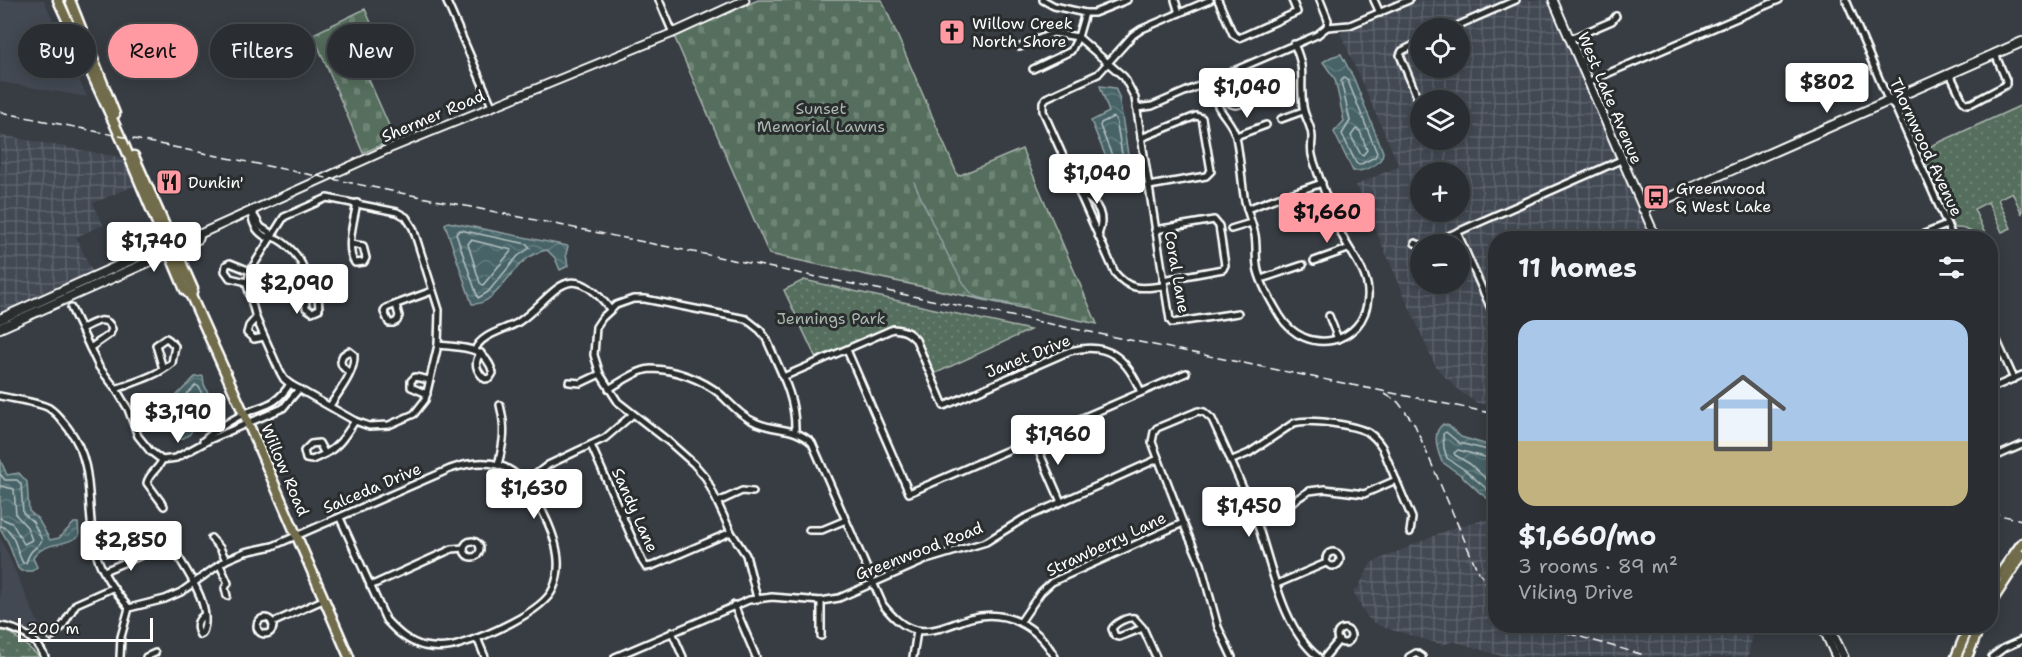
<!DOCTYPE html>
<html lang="en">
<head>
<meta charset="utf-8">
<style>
  body { margin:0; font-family:"Shantell Sans",sans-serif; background:#363a3e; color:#f1f3f6; height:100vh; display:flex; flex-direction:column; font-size:22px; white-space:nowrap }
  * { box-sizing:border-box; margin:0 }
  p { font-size:20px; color:#a5a8ac }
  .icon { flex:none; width:33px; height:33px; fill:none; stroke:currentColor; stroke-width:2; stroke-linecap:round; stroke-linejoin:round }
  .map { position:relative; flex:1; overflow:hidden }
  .panel { position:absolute; left:1488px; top:231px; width:510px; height:402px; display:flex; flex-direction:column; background:#2a2e32; border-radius:24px; box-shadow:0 3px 15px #0003,0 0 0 2px #464a4d }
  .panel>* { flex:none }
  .top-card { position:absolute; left:18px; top:24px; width:570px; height:54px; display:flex; gap:12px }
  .buttons { position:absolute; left:1410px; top:18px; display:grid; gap:12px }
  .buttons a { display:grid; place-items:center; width:60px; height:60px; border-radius:50%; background:#2a2e32; box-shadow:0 3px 15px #0003,0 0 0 2px #464a4d; font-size:30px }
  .scale { position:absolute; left:18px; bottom:15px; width:135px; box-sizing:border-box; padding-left:6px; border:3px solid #fff; border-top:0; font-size:16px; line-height:21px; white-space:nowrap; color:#fff; -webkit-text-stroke:4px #2a2d2e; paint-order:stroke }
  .price { position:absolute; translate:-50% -51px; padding:0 14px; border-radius:6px; background:#fff; color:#222; font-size:20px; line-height:39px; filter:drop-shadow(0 2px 3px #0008) }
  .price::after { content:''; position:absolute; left:50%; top:36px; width:18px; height:14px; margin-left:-9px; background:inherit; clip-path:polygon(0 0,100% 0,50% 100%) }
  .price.active { background:#ff9aa2; color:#111 }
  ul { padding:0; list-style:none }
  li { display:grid; align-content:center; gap:12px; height:318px; padding:0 30px }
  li+li { border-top:2px solid #464a4d }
  li span { display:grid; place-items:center; height:186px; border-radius:18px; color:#555 }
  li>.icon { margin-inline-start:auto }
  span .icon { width:108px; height:108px; fill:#fffc; stroke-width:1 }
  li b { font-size:26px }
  h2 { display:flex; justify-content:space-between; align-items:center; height:72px; padding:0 30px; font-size:26px }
  .tag { padding:0 21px; border-radius:27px; background:#2a2e32; box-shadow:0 3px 15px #0003,0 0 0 2px #464a4d; font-size:21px; line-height:54px }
  .tag.active { background:#ff9aa2; color:#111 }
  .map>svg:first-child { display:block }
</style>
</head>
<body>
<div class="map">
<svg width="2022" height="657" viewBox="0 0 2022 657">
  <defs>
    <pattern id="industrial-grid" width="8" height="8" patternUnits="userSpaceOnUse" patternTransform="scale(1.5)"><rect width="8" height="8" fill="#424852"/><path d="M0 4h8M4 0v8" fill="none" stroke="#5e636c"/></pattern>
    <pattern id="cemetery-stones" width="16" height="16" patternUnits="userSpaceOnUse" patternTransform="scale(1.5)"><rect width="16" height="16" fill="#546e5d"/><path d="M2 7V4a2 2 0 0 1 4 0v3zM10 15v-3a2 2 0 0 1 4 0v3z" fill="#6e8475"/></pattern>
    <pattern id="park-dots" width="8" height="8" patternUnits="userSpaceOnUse" patternTransform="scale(1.5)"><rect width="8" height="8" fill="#546e5d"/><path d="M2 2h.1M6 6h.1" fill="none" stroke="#6e8475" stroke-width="1.8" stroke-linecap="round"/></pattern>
    <pattern id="water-waves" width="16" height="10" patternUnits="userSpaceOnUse" patternTransform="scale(1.5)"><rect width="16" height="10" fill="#466467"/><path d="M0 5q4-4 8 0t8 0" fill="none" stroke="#627b7e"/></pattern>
  </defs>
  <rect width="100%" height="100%" fill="#383d43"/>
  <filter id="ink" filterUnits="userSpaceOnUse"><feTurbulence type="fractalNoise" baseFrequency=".0167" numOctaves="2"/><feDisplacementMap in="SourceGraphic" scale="12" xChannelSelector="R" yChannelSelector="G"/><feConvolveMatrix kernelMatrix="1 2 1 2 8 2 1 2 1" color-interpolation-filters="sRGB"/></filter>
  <g filter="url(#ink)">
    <g fill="#424852">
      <polygon points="0,0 44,0 87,97 0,82"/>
      <polygon points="0,537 41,629 35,634 19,624 0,620"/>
    </g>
    <g fill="url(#industrial-grid)" fill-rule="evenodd">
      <path d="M1417 0H1549L1652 238H1496L1495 407 1477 403 1462 393 1439 371 1432 359 1356 185 1399 166 1340 33ZM1420 28H1460V68H1420ZM1420 100H1460V140H1420ZM1420 172H1460V212H1420ZM1420 244H1460V284H1420Z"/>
      <polygon points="0,135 119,157 125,163 134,186 93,203 103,225 76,237 93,274 0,315"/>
      <polygon points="1495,517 1496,626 1755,626 1748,657 1504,657 1453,641 1443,645 1379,626 1367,617 1353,591 1358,588 1371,563 1452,528"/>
    </g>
    <g fill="url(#cemetery-stones)" stroke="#aab6ae" stroke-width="1.5">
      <polygon points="758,0 882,0 958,176 1022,149 1097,324 769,254 674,36"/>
      <polygon points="365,9 389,64 371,72 369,80 395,139 363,153 313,34"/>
    </g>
    <g fill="url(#park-dots)" stroke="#aab6ae" stroke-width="1.5">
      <path d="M2022 105V214L2012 192 1998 199 2011 228 2002 232 1988 202 1974 209 1987 238C1974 236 1970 227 1954 228L1920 151Z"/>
      <polygon points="804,280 1030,330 934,374 915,333 910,329 898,325 816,358 784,290"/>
      <polygon points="0,629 11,633 40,657 0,657"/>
    </g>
    <g fill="url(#water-waves)" stroke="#90a2a4" stroke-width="1.5">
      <path d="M1341 54 1354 79 1383 152C1383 164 1364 172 1353 171L1334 132 1344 121 1335 79 1323 62 1331 57Z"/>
      <polygon points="1100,86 1115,88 1119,97 1129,161 1128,176 1124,178 1121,171 1108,162 1091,121 1109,112"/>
      <path d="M448 222 568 246 566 254 568 266 560 270 555 258 547 250C510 256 502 305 472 304L445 224Z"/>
      <polygon points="203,376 204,384 215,408 215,411 196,423 190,434 182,439 177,439 170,429 168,404 195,377"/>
      <path d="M1443 424 1449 426 1461 437 1495 447V504L1479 492 1461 475 1442 462C1437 450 1432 432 1443 424Z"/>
      <path d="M0 459 7 475 19 473 27 482 29 511 38 519 50 540 59 538 74 523H78L79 536C65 547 44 541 33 558L37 567 32 571H21L18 568 8 542 0 528Z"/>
    </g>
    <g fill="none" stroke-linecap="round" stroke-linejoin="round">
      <g stroke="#b5c1c2" stroke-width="1.5">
        <polygon points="1344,78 1348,81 1377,153 1375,157 1359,165 1356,163 1342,134 1350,121 1341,81"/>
        <polygon points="1113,117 1116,119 1123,160 1120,164 1113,158 1100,126 1101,123"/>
        <polygon points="1356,129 1360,131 1367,150 1363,155 1360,153 1351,136"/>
        <polygon points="460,230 527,244 530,248 518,256 488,292 478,298 456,234"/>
        <polygon points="471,240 512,250 483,285 480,283 468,244"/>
        <polygon points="196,385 199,387 208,409 192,419 185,430 180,432 176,427 174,406"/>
        <polyline points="1496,452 1459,443 1446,432 1443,434 1444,448 1447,458 1465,470 1496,497"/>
        <polyline points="1496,460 1458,450 1454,453 1455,455 1470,464 1496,488"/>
        <path d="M0 474 5 480H17L21 484 23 513 33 522 42 540C37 550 31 546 26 563H23C16 552 15 528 0 526"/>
        <polyline points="0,486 14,489 16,515 27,527 32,540 24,544 12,523 0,518"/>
      </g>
      <path stroke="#90a2a4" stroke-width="1.5" d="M914 182C923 202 960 289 975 296 990 302 1009 303 1025 306"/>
      <defs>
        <g id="minor">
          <polyline points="446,0 492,106"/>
          <polyline points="659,0 673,33"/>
          <polyline points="1043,0 1054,6 1085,13"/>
          <polyline points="1175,0 1179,13"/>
          <polyline points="1218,0 1233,34 1239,38 1297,12 1292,0"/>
          <polyline points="1320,0 1328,20 1327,27"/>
          <polyline points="1374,0 1380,13"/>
          <polyline points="1846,0 1886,95 1896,109 1953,238"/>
          <polyline points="1327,27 1350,25 1409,0"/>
          <polyline points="1452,28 1516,0"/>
          <polyline points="1570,39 1612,21 1616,16"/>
          <polyline points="1420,42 1402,51 1400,55 1420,104"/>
          <polyline points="1020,47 1053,33 1078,37 1085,13 1094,13 1127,0"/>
          <polyline points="1033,69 1071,51 1078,37 1124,77 1135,98 1170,320 1172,323 1238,313"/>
          <polyline points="1950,74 1963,101 1967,104 1972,103 2006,85 2006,80 1995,54"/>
          <path d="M1210 80C1213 88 1214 98 1218 106 1224 117 1233 124 1236 137 1240 156 1241 176 1244 196 1246 209 1252 222 1255 235 1257 247 1255 259 1258 271 1262 286 1272 303 1280 316 1305 357 1365 346 1368 297 1370 273 1349 252 1340 231 1330 208 1321 183 1313 159 1310 150 1312 145 1312 137 1312 126 1304 117 1303 106 1299 80 1307 72 1294 44"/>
          <polyline points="1588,82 1779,0"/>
          <circle cx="1236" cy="95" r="10"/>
          <polyline points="1136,108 1152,106 1317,35 1327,27"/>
          <polyline points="1281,119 1303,111"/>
          <polyline points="1236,136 1266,125"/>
          <polyline points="1141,138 1196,116 1202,118 1211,171 1206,176 1149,186"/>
          <polyline points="1290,194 1322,183"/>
          <path d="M1080 195C1100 201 1105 218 1098 235"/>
          <polygon points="327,198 397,212 406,217 413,228 439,310 438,345 425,400 414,414 389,425 369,426 355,421 290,384 284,379 280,372 256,318 247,285 250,271 284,217"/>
          <polyline points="1247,209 1279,197"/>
          <path d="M251 210C252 222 255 231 266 237 280 234 300 256 304 270 306 282 305 296 306 308L312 312 319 309 318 294 315 291H305"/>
          <polyline points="252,212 261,227 269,232 270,236"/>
          <polyline points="1231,229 1251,223"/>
          <polyline points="1155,230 1214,220 1219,226 1225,265 1223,269 1163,280"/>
          <polyline points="1457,232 1496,320"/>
          <polyline points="1914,238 1947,225"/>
          <polyline points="1415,243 1420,245"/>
          <path d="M351 244 363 246 366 258 364 262 355 263C345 250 354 219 357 203"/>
          <polyline points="1430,244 1621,160"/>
          <polyline points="1314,261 1348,249"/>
          <polyline points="1261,279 1303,265"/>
          <polyline points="247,282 230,278 225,271 226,265 230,263 250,271"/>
          <path d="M1164 286C1142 288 1131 292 1115 273L1043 111V102L1046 98 1098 74 1133 35 1142 29 1210 0"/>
          <polyline points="396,305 399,316 397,321 393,323 389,323 384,312 386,308 432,291"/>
          <path d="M71 308 99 367 116 389 128 409 138 436 150 451 162 460C159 469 149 473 147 483L164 506"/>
          <polyline points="1329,316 1338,339"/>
          <polyline points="256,318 249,326 247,333 254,339 264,337"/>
          <polyline points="1990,325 2014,379"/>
          <path d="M81 329C92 324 106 313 112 329L110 334 90 348"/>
          <path d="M438 345C462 348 485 345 493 373L490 378 485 379C476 371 473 362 481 353"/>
          <path d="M475 350C480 335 504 330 517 323 553 300 567 252 610 309"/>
          <polyline points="847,350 909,493 1186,373"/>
          <path d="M783 377 893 329C904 330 909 332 916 340L944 406 1070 351C1109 341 1127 359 1141 392"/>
          <polyline points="569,382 581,383 600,374"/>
          <path d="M116 389C134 382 157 376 172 363L175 346 169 340 166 338 156 345 163 369"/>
          <path d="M609 389C621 382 637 370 651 369 675 369 703 380 720 394 732 405 742 417 757 423 778 432 794 426 812 443L883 605C892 616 902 627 916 630 933 634 954 623 970 618 1005 608 1038 626 1055 657"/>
          <polyline points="1990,389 2022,375"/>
          <polyline points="427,394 411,387 411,381 415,377 430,380"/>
          <path d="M0 396C13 399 38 402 49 408 57 413 63 422 68 428 98 467 84 509 96 553 102 574 115 591 129 608L121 637 120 657"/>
          <path d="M330 406C339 391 355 373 354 355L349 351 343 355C338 364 343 368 350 373"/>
          <polyline points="1034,440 1061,502"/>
          <path d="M203 441C215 430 228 422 243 414 265 404 275 407 290 384"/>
          <polyline points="591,445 642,561 646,567 652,566 731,532"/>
          <path d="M325 454 312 460 306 459 304 451 311 444 319 443 325 454C340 446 346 434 355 421"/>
          <polyline points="1990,459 2022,445"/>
          <polyline points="162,460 176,458 209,440 283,408 299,389"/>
          <path d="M1230 461 1249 453 1294 423C1309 418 1355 425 1369 433 1375 437 1378 441 1382 447L1412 518 1410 532"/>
          <path d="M498 465C504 441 506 429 500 405"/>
          <polyline points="526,482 548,465 605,438 632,415"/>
          <polyline points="718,502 742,491 753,492"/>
          <polyline points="1256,519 1281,509 1309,491 1325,489 1364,494 1396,480"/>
          <polyline points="809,530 822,530 846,520"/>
          <polyline points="211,538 220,548 226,560"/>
          <circle cx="472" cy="549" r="8"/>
          <circle cx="1333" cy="559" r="7"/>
          <path d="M176 553C189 574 214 610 202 634L200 635C195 627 197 620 204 615"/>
          <polyline points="220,565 228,583 225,588 227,596"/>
          <polyline points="104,571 149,552"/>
          <polyline points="1277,584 1326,563"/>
          <polyline points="370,586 452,549 464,548"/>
          <path d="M757 598 746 555 731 532 706 478 694 464 668 441 618 402 600 374 594 355 596 327 602 318 616 305 633 299H645L746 319 760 330 766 338C779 369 796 396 795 431"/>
          <polyline points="821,601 821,636"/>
          <polyline points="734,605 756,657"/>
          <path d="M129 608 165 599 181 592 226 560 245 552 273 546 450 469C505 450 527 476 548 523 557 544 563 567 553 589 543 612 484 637 460 644 449 648 435 648 424 646 408 642 397 632 386 620L340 518"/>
          <circle cx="265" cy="626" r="8"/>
          <polyline points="1021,621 1041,592 1052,582 1183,523"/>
          <polyline points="272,623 325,599"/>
          <path d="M0 626C19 628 37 639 45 657"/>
          <path d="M1143 628 1119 637 1115 636 1112 629C1115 623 1127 617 1134 618L1143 628 1156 657"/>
          <circle cx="1344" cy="636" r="7"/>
          <polyline points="672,632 683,657"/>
          <polyline points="51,637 62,627 76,604 112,588"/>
          <polyline points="477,638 485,657"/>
          <polyline points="146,657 155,653"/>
          <polyline points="615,657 749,600 772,597 821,601 839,598 926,560 986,542 1023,519 1158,459"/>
          <polyline points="913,657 917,631"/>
          <path d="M1232 657 1218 627 1201 564 1183 523 1152 442 1154 432 1157 428 1198 411 1204 412 1212 419C1227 452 1243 486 1256 520 1272 564 1281 627 1318 657"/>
          <polyline points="1325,657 1339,640"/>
          <polyline points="1409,657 1416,653 1422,657"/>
          <polyline points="1992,657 2004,648 2022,640"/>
        </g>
        <g id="tertiary">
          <polyline points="1553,0 1656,238"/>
          <polyline points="173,241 195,232 200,234"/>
          <polyline points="176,249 199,239 200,234 386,150 673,33 745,0"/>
          <polyline points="1822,626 1836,657"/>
          <polyline points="1829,626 1844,657"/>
        </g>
        <g id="secondary">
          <polyline points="1643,209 2022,42"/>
          <polyline points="0,319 171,242"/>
          <polyline points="0,328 175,250"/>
        </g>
        <g id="primary">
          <polyline points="58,0 125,147 185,290 191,296 244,414 349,657"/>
          <polyline points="70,0 115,114"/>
          <polyline points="134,156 193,289 191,296"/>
          <polyline points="1990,588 2022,543"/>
          <polyline points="1990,604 2022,555"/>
          <polyline points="1956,657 1969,626"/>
          <polyline points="1967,657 1980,626"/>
        </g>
      </defs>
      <use href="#minor" stroke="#fff" stroke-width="10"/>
      <use href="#tertiary" stroke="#fff" stroke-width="11"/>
      <use href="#secondary" stroke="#fff" stroke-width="12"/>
      <use href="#primary" stroke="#fff" stroke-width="13"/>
      <use href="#minor" stroke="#2a2d2e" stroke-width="5"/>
      <use href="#tertiary" stroke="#2a2d2e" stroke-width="7"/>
      <use href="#secondary" stroke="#2a2d2e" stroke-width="8"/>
      <use href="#primary" stroke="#716c4b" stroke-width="8"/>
      <g stroke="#fff" stroke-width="1.5" stroke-dasharray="9 4.5" stroke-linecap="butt">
        <polyline points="0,112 1496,414"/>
        <polyline points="1385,394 1398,402 1414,423 1476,567 1496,600"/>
        <polyline points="1990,513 2022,520"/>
        <polyline points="1542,626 1644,655"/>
      </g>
    </g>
  </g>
  <defs>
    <symbol id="church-square" viewBox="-11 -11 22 22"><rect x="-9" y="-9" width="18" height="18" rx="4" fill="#ff9aa2" stroke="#2a2d2e"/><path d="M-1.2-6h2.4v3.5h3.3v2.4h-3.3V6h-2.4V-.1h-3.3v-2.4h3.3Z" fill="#111"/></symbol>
    <symbol id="restaurant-square" viewBox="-11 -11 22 22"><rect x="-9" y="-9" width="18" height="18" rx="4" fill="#ff9aa2" stroke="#2a2d2e"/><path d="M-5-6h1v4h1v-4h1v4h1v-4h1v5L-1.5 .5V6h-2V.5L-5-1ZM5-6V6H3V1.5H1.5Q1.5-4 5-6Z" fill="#111"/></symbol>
    <symbol id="bus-square" viewBox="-11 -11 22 22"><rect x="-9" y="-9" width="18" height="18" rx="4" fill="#ff9aa2" stroke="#2a2d2e"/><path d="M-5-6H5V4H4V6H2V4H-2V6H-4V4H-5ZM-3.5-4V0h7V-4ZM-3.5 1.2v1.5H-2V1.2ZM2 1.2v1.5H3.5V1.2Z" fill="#111"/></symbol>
  </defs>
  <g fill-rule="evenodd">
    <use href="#church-square" x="937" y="17" width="30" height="30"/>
    <use href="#restaurant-square" x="154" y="167" width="30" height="30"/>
    <use href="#bus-square" x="1641" y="182" width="30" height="30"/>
  </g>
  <g text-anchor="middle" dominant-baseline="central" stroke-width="6" stroke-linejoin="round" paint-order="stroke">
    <g font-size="16" fill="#fff" stroke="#2a2d2e" text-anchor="start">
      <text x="972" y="23">Willow Creek<tspan x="972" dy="18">North Shore</tspan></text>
      <text x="188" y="182">Dunkin'</text>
      <text x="1676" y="188">Greenwood<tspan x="1676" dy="18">&amp; West Lake</tspan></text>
    </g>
    <g font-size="16" fill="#fff" stroke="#2a2d2e">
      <text transform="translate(1610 98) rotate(67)">West Lake Avenue</text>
      <text transform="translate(433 116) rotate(-23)">Shermer Road</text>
      <text transform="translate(1926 147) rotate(65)">Thornwood Avenue</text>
      <text transform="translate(1177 272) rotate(80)">Coral Lane</text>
      <text transform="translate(1028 356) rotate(-22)">Janet Drive</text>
      <text transform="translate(285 470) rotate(67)">Willow Road</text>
      <text transform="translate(372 488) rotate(-23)">Salceda Drive</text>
      <text transform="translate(635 510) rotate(66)">Sandy Lane</text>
      <text transform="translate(1106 544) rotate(-25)">Strawberry Lane</text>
      <text transform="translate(919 551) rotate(-21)">Greenwood Road</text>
    </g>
    <g font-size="16" fill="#aab6ae" stroke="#2a2d2e">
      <text x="821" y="108">Sunset<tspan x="821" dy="18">Memorial Lawns</tspan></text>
      <text x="831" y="318">Jennings Park</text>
    </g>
  </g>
</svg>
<div class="buttons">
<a><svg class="icon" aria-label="locate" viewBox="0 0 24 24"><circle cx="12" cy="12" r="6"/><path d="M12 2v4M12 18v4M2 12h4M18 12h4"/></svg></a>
<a><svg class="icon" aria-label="layers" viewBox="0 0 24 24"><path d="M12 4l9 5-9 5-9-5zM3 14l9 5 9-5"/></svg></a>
<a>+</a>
<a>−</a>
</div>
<div class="scale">200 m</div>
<b class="price" style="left:1827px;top:114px">$802</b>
<b class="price" style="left:1247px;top:119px">$1,040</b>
<b class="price" style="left:1097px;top:205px">$1,040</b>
<b class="price active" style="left:1327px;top:244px">$1,660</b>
<b class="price" style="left:154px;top:273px">$1,740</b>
<b class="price" style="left:297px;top:315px">$2,090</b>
<b class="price" style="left:178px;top:444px">$3,190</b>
<b class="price" style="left:1058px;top:466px">$1,960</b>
<b class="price" style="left:534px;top:520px">$1,630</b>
<b class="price" style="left:1249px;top:538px">$1,450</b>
<b class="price" style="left:131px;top:572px">$2,850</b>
<div class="top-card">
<a class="tag">Buy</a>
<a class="tag active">Rent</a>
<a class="tag">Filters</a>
<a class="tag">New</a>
</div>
<section class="panel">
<h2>11 homes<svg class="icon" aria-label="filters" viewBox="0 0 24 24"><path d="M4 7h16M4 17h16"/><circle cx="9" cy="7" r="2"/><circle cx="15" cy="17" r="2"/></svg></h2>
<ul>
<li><span style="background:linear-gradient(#a9c7e8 65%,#c2b280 0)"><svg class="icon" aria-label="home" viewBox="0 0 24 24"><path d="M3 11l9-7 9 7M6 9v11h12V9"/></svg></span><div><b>$1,660/mo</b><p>3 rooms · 89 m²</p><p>Viking Drive</p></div></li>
</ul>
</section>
</div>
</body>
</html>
